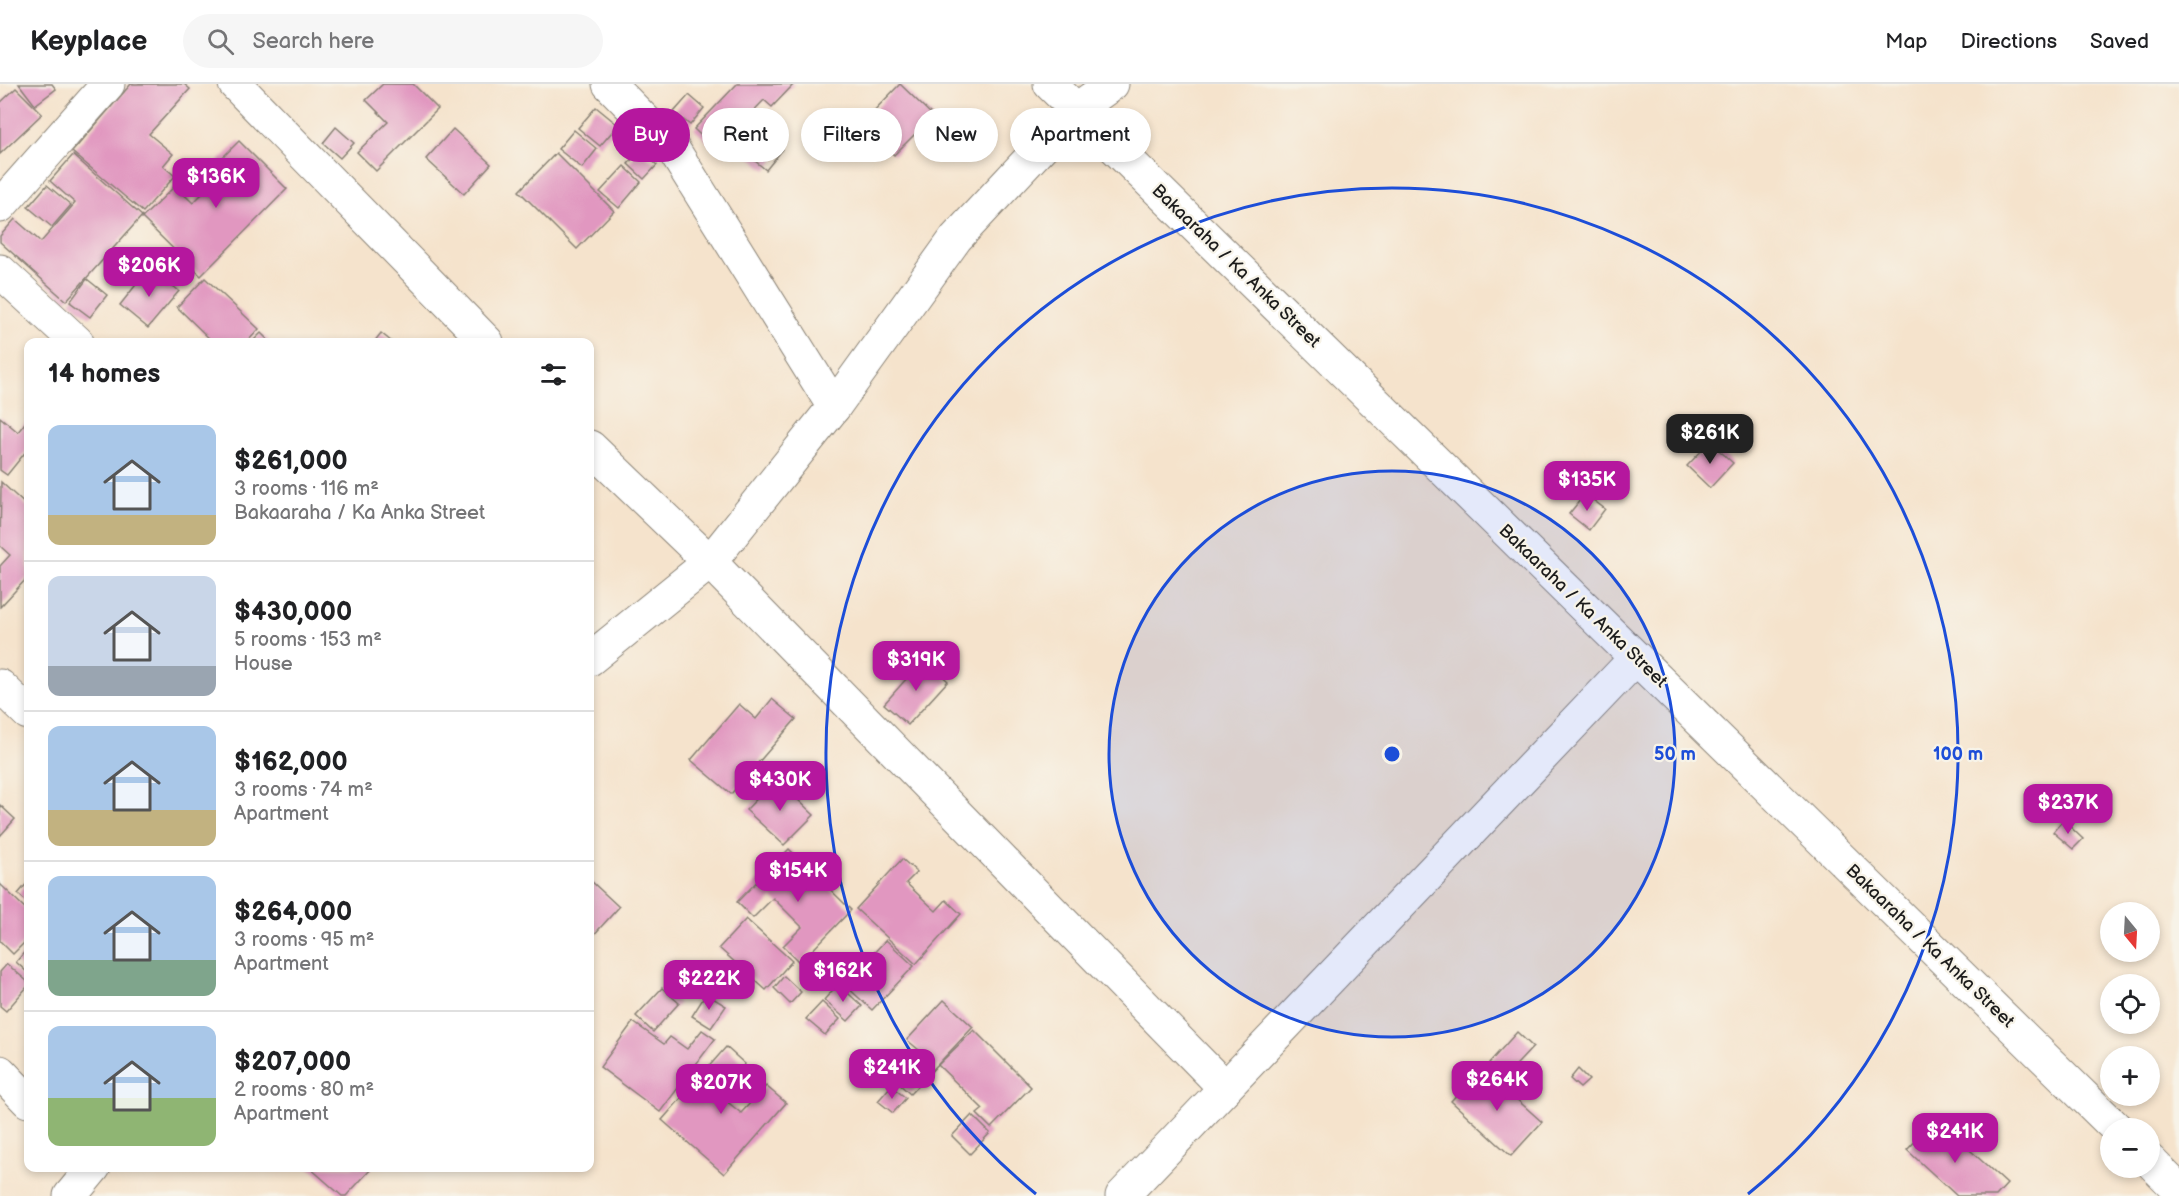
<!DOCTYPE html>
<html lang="en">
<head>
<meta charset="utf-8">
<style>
  body { margin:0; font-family:"Balsamiq Sans",sans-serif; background:#f6f6f6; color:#202124; height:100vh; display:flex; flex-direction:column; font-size:22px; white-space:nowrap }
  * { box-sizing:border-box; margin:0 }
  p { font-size:20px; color:#757577 }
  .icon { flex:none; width:33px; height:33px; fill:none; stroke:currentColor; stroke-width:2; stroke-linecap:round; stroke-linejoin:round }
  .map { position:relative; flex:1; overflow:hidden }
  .sheet { position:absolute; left:24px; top:254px; width:570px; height:834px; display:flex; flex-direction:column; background:#fff; border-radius:12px; box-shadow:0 3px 9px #0003 }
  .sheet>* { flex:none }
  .hud { position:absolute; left:612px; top:24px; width:570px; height:54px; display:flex; gap:12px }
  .needle { width:39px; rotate:162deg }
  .controls { position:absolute; left:2100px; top:818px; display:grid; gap:12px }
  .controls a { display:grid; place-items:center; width:60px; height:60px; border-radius:50%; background:#fff; box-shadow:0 3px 9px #0003; font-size:30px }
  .price { position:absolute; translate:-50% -51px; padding:0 14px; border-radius:12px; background:#b5179e; color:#fff; font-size:20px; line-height:39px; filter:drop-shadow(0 2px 3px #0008) }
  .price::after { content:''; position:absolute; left:50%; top:36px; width:18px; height:14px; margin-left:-9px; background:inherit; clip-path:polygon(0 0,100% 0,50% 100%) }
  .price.on { background:#222; color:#fff }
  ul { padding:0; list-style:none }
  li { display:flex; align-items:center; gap:18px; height:150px; padding:0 24px }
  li+li { border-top:2px solid #e0e0e0 }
  li span { display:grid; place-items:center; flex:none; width:168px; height:120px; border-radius:12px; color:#555 }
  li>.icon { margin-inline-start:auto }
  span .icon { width:72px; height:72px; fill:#fffc; stroke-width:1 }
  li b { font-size:26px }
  h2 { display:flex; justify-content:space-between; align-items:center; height:72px; padding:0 24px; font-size:26px }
  .chip { padding:0 21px; border-radius:27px; background:#fff; box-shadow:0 3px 9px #0003; font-size:21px; line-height:54px }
  .chip.on { background:#b5179e; color:#fff }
  header { display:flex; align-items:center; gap:36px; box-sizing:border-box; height:84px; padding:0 30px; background:#fff; border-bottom:2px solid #e0e0e0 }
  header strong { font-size:28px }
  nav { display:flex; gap:33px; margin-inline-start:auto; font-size:21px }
  .search { width:420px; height:54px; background:#f6f6f6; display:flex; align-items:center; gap:15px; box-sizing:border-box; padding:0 21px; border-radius:33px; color:#757577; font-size:22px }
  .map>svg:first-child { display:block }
</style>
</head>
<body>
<header>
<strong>Keyplace</strong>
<div class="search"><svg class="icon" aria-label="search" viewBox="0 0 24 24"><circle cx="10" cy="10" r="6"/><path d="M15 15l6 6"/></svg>Search here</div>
<nav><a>Map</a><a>Directions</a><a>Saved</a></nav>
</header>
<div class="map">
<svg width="2179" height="1112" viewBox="0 0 2179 1112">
  <rect width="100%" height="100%" fill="#f7f3e8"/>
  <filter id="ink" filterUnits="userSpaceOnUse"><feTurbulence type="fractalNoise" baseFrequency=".0167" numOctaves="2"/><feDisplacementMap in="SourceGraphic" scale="12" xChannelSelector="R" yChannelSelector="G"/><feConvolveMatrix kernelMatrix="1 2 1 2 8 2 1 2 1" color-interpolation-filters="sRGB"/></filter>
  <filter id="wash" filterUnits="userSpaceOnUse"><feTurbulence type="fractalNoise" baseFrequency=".008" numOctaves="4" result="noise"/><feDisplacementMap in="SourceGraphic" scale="24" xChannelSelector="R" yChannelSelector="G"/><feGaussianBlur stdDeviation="1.35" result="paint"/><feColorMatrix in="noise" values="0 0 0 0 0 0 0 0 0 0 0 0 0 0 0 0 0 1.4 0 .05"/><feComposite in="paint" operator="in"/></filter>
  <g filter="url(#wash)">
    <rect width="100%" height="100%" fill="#f5e3cc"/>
    <g id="blocks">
      <g fill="#e197c0">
        <polygon points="19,0 52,0 56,5 35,21"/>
        <polygon points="131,0 184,0 190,5 149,50 173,70 163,82 175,92 143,128 72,68"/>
        <polygon points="383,0 413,0 438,25 376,87 357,68 388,38 366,16"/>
        <polygon points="737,0 794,0 772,23 764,16 716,66 694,45"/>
        <polygon points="900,0 933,32 894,71 861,40"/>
        <polygon points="16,4 42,30 0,70 0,19"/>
        <polygon points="689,11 704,24 690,41 674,28"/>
        <polygon points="596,23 618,41 600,62 578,44"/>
        <polygon points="336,43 354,59 340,74 323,59"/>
        <polygon points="453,45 491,80 464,110 426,75"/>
        <polygon points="574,46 597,65 582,84 558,65"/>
        <polygon points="766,51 783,65 766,86 749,72"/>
        <polygon points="239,57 287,105 201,192 142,134 175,102 193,119 218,94 210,86"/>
        <polygon points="640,66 657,81 644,95 628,80"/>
        <polygon points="556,69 614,127 577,165 519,107"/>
        <polygon points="73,71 142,132 66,217 0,158 0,152 15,135 41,158 75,119 50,97"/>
        <polygon points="624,82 641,98 619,124 600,108"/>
        <polygon points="47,101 71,121 52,143 28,123"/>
        <polygon points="150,183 179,207 148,244 120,221"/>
        <polygon points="205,194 259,245 247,258 213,258 177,223"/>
        <polygon points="87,195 107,211 90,233 70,218"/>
        <polygon points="261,249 270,258 252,258"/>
        <polygon points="381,249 392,258 374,258"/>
        <polygon points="0,333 18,348 28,335 28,365 7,391 0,386"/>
        <polygon points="1710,358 1733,379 1710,404 1687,382"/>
        <polygon points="1,398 28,423 28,493 0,523 0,482 10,471 0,462"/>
        <polygon points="1585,410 1605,425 1589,446 1569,430"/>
        <polygon points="924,575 948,597 908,641 884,620"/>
        <polygon points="772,615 796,635 731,710 691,676 739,620 756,635"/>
        <polygon points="776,695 814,731 784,761 746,726"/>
        <polygon points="0,721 15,735 0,752"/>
        <polygon points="2063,736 2083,755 2073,765 2053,748"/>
        <polygon points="789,765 851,826 800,879 783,862 802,843 773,814 753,834 737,818"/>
        <polygon points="902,775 917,788 906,799 936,827 946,816 961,830 916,880 856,825"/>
        <polygon points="590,796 619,823 590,855"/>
        <polygon points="28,798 28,819 18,810"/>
        <polygon points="0,800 28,827 28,855 13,870 0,857"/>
        <polygon points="746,835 792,877 766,906 719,864"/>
        <polygon points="886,856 914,882 872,926 844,900"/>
        <polygon points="28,864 28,889 16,878"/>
        <polygon points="7,880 28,898 28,902 6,927 0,922 0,888"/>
        <polygon points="784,892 801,908 790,920 774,904"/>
        <polygon points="838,900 862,922 848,937 824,916"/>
        <polygon points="662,904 679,919 653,948 636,932"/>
        <polygon points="706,910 726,922 711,944 692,932"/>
        <polygon points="944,916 973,943 910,1010 893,994 919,966 907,956"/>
        <polygon points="822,918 840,935 825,951 806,935"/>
        <polygon points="633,938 664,960 670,953 687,965 702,946 715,955 660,1028 600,983"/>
        <polygon points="974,946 1031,1003 991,1044 977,1030 983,1025 938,981"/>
        <polygon points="1517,948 1533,963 1505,993 1489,979"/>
        <polygon points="726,963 745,980 719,1011 741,1029 766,1002 786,1019 724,1090 662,1036"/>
        <polygon points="1482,984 1542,1038 1511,1072 1451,1017"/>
        <polygon points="1578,985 1589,996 1580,1004 1570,995"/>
        <polygon points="891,1002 906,1014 893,1029 878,1017"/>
        <polygon points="972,1031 990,1049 970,1070 952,1052"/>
        <polygon points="1936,1035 2007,1100 1996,1112 1957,1112 1907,1066"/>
        <polygon points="309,1083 373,1083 346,1112 342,1112"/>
      </g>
    </g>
  </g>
  <g filter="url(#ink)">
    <use href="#blocks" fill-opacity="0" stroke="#888074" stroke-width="1.5"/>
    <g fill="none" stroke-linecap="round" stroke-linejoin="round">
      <defs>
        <g id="minor">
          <polyline points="235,0 487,258"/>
          <polyline points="609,0 673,65 834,323"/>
          <polyline points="1050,0 2116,1044"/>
          <polyline points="0,122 108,0"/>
          <polyline points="0,187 77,258"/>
          <polyline points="590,363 710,478 1225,1004"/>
          <polyline points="590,575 710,478 834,323 956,154 1076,26 1112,0"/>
          <polyline points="0,602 28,629"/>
          <polyline points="0,988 28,1017"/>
          <polyline points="2150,1077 2179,1106"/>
          <polyline points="70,1112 94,1083"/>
          <polyline points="1122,1112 1636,574"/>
        </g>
      </defs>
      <use href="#minor" stroke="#888074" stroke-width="35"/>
      <use href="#minor" stroke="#fff" stroke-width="33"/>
    </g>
  </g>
  <circle cx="1392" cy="670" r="283" fill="#1d4ed8" fill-opacity=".12"/>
  <g fill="none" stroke="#1d4ed8" stroke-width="3">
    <circle cx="1392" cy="670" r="283"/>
    <path d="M1036 1110A566 566 0 1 1 1748 1110"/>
  </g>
  <g text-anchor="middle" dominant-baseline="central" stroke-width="4.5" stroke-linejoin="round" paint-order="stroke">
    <g font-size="18" fill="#1c1c1c" stroke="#f7f3e8">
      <text transform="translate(1236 182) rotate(44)">Bakaaraha / Ka Anka Street</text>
      <text transform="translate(1583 522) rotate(44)">Bakaaraha / Ka Anka Street</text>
      <text transform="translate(1930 862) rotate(44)">Bakaaraha / Ka Anka Street</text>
    </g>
  </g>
  <circle cx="1392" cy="670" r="9" fill="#1d4ed8" stroke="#f7f3e8" stroke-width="3"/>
  <g font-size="18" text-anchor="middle" font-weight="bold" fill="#1d4ed8" stroke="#f7f3e8" stroke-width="4.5" stroke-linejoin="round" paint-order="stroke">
    <text x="1675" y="676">50 m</text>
    <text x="1958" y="676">100 m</text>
  </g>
</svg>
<div class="controls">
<a><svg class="needle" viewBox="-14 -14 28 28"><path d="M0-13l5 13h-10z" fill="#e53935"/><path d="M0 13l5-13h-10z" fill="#757577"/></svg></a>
<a><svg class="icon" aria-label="locate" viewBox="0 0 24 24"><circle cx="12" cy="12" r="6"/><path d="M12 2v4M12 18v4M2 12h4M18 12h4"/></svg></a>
<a>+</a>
<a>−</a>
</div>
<b class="price" style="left:216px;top:125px">$136K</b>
<b class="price" style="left:149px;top:214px">$206K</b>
<b class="price on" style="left:1710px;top:381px">$261K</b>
<b class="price" style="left:1587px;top:428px">$135K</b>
<b class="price" style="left:916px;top:608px">$319K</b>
<b class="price" style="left:780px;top:728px">$430K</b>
<b class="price" style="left:2068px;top:751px">$237K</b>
<b class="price" style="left:798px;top:819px">$154K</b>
<b class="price" style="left:843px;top:919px">$162K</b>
<b class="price" style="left:709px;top:927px">$222K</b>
<b class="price" style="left:892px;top:1016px">$241K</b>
<b class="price" style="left:1497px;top:1028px">$264K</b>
<b class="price" style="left:721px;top:1031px">$207K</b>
<b class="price" style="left:1955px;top:1080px">$241K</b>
<div class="hud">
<a class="chip on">Buy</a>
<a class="chip">Rent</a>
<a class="chip">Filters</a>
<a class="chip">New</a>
<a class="chip">Apartment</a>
</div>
<section class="sheet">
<h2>14 homes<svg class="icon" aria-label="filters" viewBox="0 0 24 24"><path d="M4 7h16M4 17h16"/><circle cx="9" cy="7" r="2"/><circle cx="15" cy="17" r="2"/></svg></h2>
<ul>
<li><span style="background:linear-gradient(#a9c7e8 75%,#c2b280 0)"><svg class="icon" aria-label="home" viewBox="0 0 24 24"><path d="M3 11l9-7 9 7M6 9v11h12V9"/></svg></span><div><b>$261,000</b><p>3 rooms · 116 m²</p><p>Bakaaraha / Ka Anka Street</p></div></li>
<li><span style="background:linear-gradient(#c9d6e8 75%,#9aa5b1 0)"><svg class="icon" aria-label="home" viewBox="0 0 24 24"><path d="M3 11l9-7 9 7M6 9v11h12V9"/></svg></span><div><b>$430,000</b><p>5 rooms · 153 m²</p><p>House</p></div></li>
<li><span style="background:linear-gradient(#a9c7e8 70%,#c2b280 0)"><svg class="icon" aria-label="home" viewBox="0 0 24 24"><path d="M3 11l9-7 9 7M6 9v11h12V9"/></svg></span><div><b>$162,000</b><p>3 rooms · 74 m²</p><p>Apartment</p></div></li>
<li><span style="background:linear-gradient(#a9c7e8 70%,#7fa58c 0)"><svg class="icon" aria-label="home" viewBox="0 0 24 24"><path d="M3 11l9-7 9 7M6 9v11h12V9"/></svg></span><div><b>$264,000</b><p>3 rooms · 95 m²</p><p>Apartment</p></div></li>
<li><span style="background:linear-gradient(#a9c7e8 60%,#8fb573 0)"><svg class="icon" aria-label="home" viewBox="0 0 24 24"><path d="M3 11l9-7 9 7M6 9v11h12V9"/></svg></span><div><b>$207,000</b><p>2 rooms · 80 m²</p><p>Apartment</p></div></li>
</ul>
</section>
</div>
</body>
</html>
